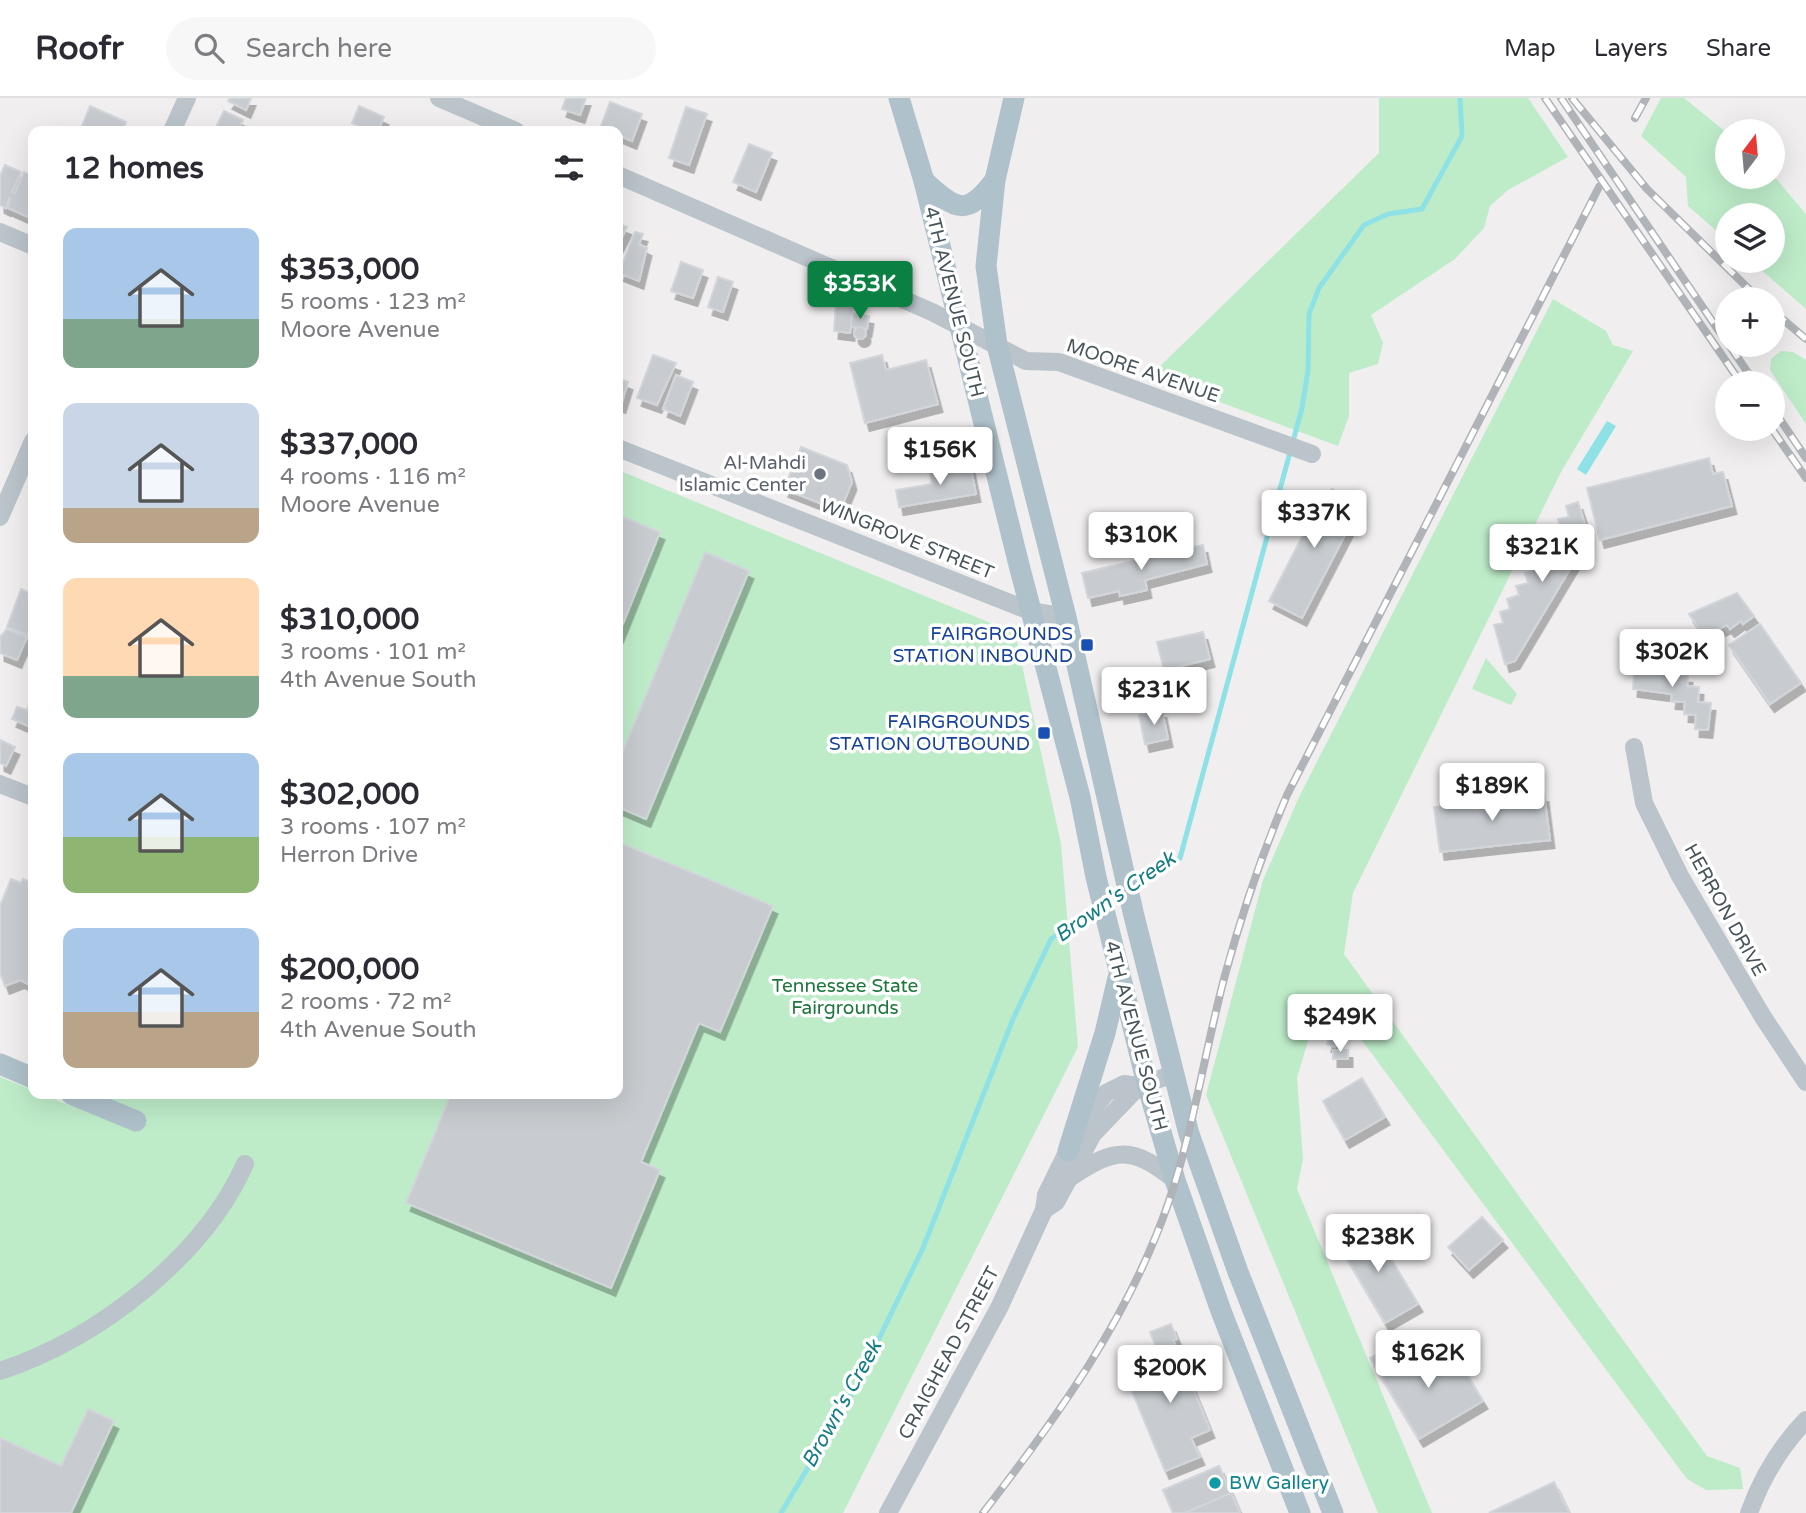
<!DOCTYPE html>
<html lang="en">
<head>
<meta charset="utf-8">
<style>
  body { margin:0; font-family:"Varela Round",sans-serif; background:#f7f7f7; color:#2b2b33; height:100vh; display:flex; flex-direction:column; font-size:26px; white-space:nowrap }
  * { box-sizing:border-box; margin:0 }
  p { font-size:23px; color:#7c7c81 }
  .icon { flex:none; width:38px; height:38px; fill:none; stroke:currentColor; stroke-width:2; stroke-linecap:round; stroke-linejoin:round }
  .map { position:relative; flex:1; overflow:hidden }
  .details { position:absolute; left:28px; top:28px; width:595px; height:973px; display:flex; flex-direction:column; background:#fff; border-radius:14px; box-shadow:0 7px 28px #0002 }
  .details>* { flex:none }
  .needle { width:46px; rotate:16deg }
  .controls { position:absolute; left:1715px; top:21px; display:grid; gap:14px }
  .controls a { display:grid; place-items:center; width:70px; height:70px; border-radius:50%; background:#fff; box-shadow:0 7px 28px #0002; font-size:35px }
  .price { position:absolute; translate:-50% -60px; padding:0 16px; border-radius:7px; background:#fff; color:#222; font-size:23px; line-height:46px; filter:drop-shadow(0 2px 4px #0008) }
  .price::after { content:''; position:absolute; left:50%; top:42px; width:21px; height:16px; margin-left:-10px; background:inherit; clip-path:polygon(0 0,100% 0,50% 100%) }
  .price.active { background:#0b8043; color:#fff }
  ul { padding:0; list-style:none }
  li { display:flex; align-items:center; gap:21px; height:175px; padding:0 35px }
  li span { display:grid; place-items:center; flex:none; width:196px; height:140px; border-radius:14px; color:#555 }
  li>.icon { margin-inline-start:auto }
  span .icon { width:84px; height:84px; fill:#fffc; stroke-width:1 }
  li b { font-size:30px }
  h2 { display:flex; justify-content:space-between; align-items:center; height:84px; padding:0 35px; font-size:30px }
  header { display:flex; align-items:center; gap:42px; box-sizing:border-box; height:98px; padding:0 35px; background:#fff; border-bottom:2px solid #e1e1e2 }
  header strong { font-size:33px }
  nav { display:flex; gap:38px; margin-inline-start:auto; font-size:24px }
  .search { width:490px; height:63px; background:#f7f7f7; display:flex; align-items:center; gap:18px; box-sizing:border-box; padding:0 24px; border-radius:38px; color:#7c7c81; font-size:26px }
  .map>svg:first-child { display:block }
</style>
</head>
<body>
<header>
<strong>Roofr</strong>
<div class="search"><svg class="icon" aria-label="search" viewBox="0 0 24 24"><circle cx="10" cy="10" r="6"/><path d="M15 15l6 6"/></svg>Search here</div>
<nav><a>Map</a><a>Layers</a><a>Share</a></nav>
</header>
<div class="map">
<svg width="1806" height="1415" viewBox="0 0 1806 1415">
  <defs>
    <filter id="shadow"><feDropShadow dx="4.5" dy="8" stdDeviation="0" flood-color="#0004"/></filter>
  </defs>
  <rect width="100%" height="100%" fill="#f0eeee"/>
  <g fill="#beecc9">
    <polygon points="1379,0 1528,0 1568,59 1508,92 1490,108 1484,130 1455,161 1371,217 1383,245 1378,266 1349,275 1349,318 1338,348 1150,278 1379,55"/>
    <polygon points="1661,0 1684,0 1727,35 1727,79 1773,77 1806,116 1806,211 1751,163 1773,163 1773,117 1727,117 1727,142 1688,108 1686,79 1641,38"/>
    <polygon points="1553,201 1606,233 1613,247 1633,253 1561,374 1353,795 1344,856 1707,1358 1740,1370 1743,1391 1706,1392 1687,1381 1332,902 1318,909 1297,980 1303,1061 1297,1091 1432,1415 1378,1415 1206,997 1263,782 1300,697"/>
    <polygon points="1781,253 1793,254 1806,262 1806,326 1770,272 1771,261"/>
    <polygon points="618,372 1015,535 1061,746 1078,949 843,1415 0,1415 0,979 33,992 33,996 42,996 69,1007 73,996 618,996"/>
    <polygon points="1486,560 1517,596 1511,607 1472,591"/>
  </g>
  <polygon fill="#8ee2e6" points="1607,323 1616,328 1586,377 1577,371"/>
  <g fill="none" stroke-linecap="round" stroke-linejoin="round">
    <g stroke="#8ee2e6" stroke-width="5">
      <polyline points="1133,789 1180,760 1302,310 1308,273 1309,216 1319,190 1364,127 1388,116 1422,111 1462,38 1460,0"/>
      <polyline points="781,1415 853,1294 923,1150 1013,921 1051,841 1097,809"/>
    </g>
  </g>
  <g fill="#c8ccd0" stroke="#d2d5d9" stroke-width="2" filter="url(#shadow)">
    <polygon points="230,0 251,0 246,12 228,3"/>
    <polygon points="566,0 586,0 580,17 562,11"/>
    <polygon points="610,4 642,16 632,43 618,37 618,33 600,31"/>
    <polygon points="90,8 126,24 123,33 80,33"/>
    <polygon points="359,8 384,19 378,33 369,33 352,25"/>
    <polygon points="686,9 707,16 689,67 669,60"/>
    <polygon points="224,13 243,22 237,33 214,33"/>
    <polygon points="749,46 772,55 756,94 733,84"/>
    <polygon points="5,67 21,74 12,94 15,95 24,74 33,78 33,106 28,119 8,110 10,99 6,110 0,107 0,78"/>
    <polygon points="619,126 627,129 618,147 618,130"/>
    <polygon points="635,134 643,136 639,146 647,150 639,183 619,175"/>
    <polygon points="681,164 703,172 693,200 671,193"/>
    <polygon points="718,179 733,184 723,214 708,209"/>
    <polygon points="836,207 853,209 850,235 834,233"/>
    <polygon points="852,215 869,218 867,231 851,229"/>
    <circle cx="860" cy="235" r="6"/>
    <polygon points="653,257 676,265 657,307 637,300"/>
    <polygon points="882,257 886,272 926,262 938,306 865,325 850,265"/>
    <polygon points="676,277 693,284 680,318 663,311"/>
    <polygon points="618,280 628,284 621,307 618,306"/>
    <polygon points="801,349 847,367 852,384 840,413 784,391"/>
    <polygon points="1709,360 1713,376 1723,374 1732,408 1600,442 1587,390"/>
    <polygon points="970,366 976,396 899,409 896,392 932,386 930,373"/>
    <polygon points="1332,391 1361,406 1302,520 1269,503 1307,429 1295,423 1308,397 1325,405"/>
    <polygon points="1578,404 1589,439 1515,563 1505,566 1494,527 1503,525 1500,514 1510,511 1507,501 1519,497 1516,488 1528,485 1525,475 1537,472 1534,462 1545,458 1541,448 1552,445 1549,435 1561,431 1558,421 1569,419 1566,408"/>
    <polygon points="618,417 660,434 618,538"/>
    <polygon points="1203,447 1207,466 1145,482 1147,492 1120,498 1119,493 1088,500 1082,475"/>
    <polygon points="705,454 749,473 646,721 618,709 618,665"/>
    <polygon points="21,491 33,496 33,539 7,529"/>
    <polygon points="1737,495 1754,518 1743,526 1741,523 1730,531 1727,527 1704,538 1689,516"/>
    <polygon points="1760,526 1801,585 1770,606 1729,547"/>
    <polygon points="7,531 27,539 17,562 0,555 0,539"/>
    <polygon points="1203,534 1210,561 1164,572 1157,544"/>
    <polygon points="1635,564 1663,566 1676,570 1675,576 1688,577 1687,588 1699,589 1698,604 1711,605 1708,632 1695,631 1696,617 1684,616 1685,604 1671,603 1672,596 1633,591"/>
    <polygon points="31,603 33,604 33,630 12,621 17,609 27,612"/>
    <polygon points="1162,612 1168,641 1145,646 1139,617"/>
    <polygon points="0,642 15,649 6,668 0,665"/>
    <polygon points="1544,696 1550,742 1440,754 1434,709"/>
    <polygon points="618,744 773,808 720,934 699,925 641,1064 660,1072 611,1190 406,1105 451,996 618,996"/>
    <polygon points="11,781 21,785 23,781 33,785 33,888 20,882 5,888 0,875 0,808"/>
    <polygon points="1333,929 1340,932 1335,949 1327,946"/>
    <rect x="1333" y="952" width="15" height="9"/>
    <polygon points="1362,980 1385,1019 1345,1042 1323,1003"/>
    <polygon points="1482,1119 1503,1142 1469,1172 1448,1149"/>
    <polygon points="1370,1126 1418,1206 1385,1225 1338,1145"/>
    <polygon points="1171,1226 1177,1241 1173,1242 1210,1332 1191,1340 1200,1359 1165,1373 1129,1286 1165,1271 1150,1234"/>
    <polygon points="1393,1247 1411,1277 1452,1252 1483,1303 1419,1341 1370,1260"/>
    <polygon points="88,1311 114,1323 71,1415 0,1415 0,1340 61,1368"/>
    <polygon points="1219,1368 1240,1415 1173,1415 1163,1392"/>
    <polygon points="1219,1368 1231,1395 1185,1415 1173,1415 1163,1392"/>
    <polygon points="1554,1384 1569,1415 1489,1415"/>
  </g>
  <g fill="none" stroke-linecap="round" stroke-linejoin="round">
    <g stroke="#bac4ca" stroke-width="18">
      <polyline points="439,0 516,33"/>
      <polyline points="172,33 187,0"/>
      <polyline points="618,77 932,214 1026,263 1059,264 1312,356"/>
      <polyline points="0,134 33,148"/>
      <polyline points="618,350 1030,513 1066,519"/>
      <polyline points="0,419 33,343"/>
      <polyline points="1634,649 1644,705 1680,778 1763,919 1806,984"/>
      <polyline points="0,686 33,699"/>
      <path d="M1071 1079C1116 1049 1132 1048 1175 1082"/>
      <polyline points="1044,1112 1056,1104 1093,1036 1139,988"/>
      <path d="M0 1273C97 1241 203 1160 245 1066"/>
      <polyline points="888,1415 1000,1208 1044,1112 1046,1097 1082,1024 1106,995 1124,986 1139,988 1174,976"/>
      <path d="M1749 1415C1762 1379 1779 1350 1806 1322"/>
    </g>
    <g stroke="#afc1cb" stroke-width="21">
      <polyline points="899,0 924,83 1019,467 1080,699 1096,779 1147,986 1175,1082 1221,1213 1300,1415"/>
      <polyline points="1014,0 995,82 986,168 997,247 1066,519 1134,818 1189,1036 1238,1174 1333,1415"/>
      <path d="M924 83C956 113 967 119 995 82"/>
      <polyline points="0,966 33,980"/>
      <polyline points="71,996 136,1023"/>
      <polyline points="1068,1053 1105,935 1118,880"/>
    </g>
    <defs>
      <g id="rail">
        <polyline points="1545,0 1741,285"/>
        <polyline points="1561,0 1727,245"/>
        <polyline points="1572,0 1647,91 1759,201"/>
        <polyline points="1635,20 1646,0"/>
        <polyline points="1773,213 1806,241"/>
        <polyline points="1729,247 1755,285"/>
        <polyline points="1773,311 1806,360"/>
        <polyline points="1772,331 1806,380"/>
        <path d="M983 1415C1058 1318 1129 1220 1169 1103 1194 1029 1205 952 1225 877 1242 815 1262 756 1287 697L1599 89"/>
      </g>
    </defs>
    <use href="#rail" stroke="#b0b4b8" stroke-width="8"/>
    <use href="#rail" stroke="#fff" stroke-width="5" stroke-dasharray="16" stroke-linecap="butt"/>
  </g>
  <circle fill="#6b7280" stroke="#fff" stroke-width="2.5" cx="820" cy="376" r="7"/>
  <g fill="#1a4fb4" stroke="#fff" stroke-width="2.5">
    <rect x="1080" y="540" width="14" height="14" rx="3.5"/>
    <rect x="1037" y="628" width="14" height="14" rx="3.5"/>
  </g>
  <circle fill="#0f9aa8" stroke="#fff" stroke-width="2.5" cx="1215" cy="1385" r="7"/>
  <g text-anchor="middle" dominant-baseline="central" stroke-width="7" stroke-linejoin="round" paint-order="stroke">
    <g font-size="19" fill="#47545a" stroke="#fff">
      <text transform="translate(954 204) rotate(76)">4TH AVENUE SOUTH</text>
      <text transform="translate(1143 273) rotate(19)">MOORE AVENUE</text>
      <text transform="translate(907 441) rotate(22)">WINGROVE STREET</text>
      <text transform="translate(1725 812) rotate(61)">HERRON DRIVE</text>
      <text transform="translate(1136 938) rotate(75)">4TH AVENUE SOUTH</text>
      <text transform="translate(949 1255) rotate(-62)">CRAIGHEAD STREET</text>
    </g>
    <g font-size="19" fill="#5b616d" stroke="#fff" text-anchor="end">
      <text x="806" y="365">Al-Mahdi<tspan x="806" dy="22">Islamic Center</tspan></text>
    </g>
    <g font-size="19" fill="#164399" stroke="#fff" text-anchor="end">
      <text x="1073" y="536">FAIRGROUNDS<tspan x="1073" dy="22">STATION INBOUND</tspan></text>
      <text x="1030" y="624">FAIRGROUNDS<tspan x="1030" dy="22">STATION OUTBOUND</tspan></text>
    </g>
    <g font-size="19" fill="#1c773b" stroke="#fff">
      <text x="845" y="888">Tennessee State<tspan x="845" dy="22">Fairgrounds</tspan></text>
    </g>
    <g font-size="19" fill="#0d838f" stroke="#fff" text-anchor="start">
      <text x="1229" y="1385">BW Gallery</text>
    </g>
    <g font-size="21" font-style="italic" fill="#137d83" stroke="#fff">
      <text transform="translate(1115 799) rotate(-35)">Brown's Creek</text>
      <text transform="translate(842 1306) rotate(-61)">Brown's Creek</text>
    </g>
  </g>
</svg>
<div class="controls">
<a><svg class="needle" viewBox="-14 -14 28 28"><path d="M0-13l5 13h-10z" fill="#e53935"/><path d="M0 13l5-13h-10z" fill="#7c7c81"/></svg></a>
<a><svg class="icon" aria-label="layers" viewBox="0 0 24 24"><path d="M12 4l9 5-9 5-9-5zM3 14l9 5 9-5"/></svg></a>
<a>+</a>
<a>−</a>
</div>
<b class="price active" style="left:860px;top:223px">$353K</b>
<b class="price" style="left:940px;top:389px">$156K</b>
<b class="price" style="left:1314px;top:452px">$337K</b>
<b class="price" style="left:1141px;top:474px">$310K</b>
<b class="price" style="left:1542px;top:486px">$321K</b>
<b class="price" style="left:1672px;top:591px">$302K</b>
<b class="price" style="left:1154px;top:629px">$231K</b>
<b class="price" style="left:1492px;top:725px">$189K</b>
<b class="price" style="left:1340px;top:956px">$249K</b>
<b class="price" style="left:1378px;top:1176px">$238K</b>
<b class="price" style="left:1428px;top:1292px">$162K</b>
<b class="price" style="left:1170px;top:1307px">$200K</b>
<section class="details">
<h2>12 homes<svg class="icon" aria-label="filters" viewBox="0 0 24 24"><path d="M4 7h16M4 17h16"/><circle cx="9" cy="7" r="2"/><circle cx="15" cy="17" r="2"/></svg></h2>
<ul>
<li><span style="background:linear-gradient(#a9c7e8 65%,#7fa58c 0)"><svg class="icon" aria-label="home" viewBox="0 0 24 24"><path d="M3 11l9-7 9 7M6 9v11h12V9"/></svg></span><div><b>$353,000</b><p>5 rooms · 123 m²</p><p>Moore Avenue</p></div></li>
<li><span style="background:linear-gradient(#c9d6e8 75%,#b9a48a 0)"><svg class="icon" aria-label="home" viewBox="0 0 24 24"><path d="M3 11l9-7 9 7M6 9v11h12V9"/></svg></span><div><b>$337,000</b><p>4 rooms · 116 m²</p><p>Moore Avenue</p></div></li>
<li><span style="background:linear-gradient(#ffd9b3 70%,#7fa58c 0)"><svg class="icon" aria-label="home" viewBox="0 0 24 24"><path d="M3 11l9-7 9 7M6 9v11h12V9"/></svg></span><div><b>$310,000</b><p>3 rooms · 101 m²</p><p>4th Avenue South</p></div></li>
<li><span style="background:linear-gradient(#a9c7e8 60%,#8fb573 0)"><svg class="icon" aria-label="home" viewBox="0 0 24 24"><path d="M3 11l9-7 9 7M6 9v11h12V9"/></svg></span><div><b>$302,000</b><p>3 rooms · 107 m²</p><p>Herron Drive</p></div></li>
<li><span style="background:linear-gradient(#a9c7e8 60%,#b9a48a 0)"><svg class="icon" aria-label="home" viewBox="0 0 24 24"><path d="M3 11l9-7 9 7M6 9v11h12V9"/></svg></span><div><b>$200,000</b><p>2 rooms · 72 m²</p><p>4th Avenue South</p></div></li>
</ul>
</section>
</div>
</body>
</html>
